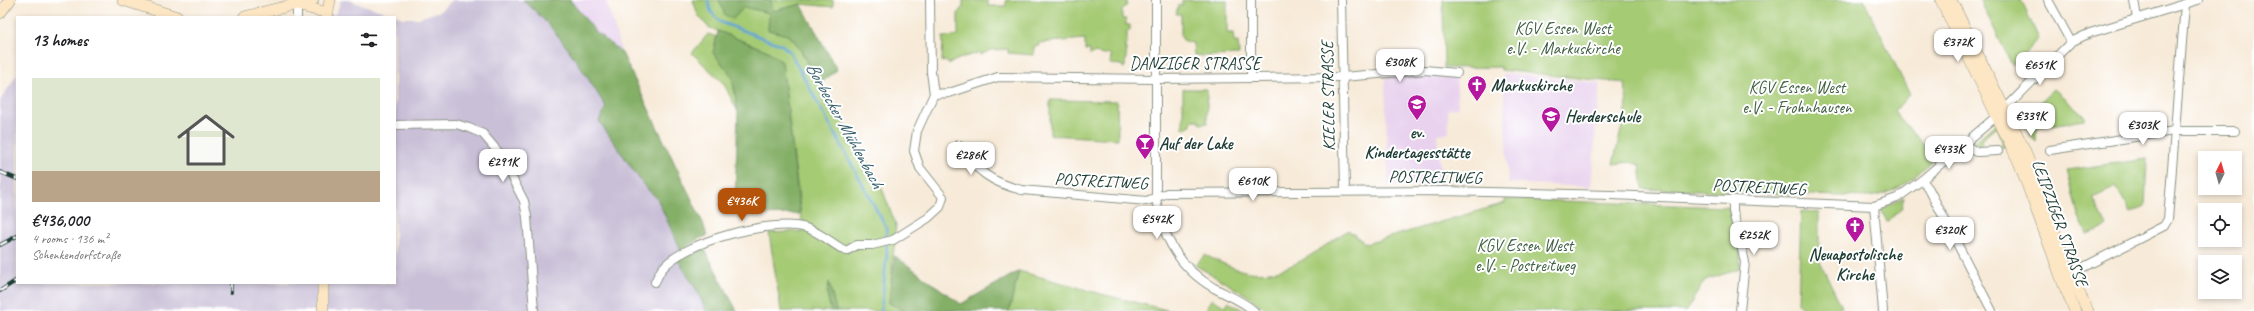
<!DOCTYPE html>
<html lang="en">
<head>
<meta charset="utf-8">
<style>
  body { margin:0; font-family:Caveat,sans-serif; background:#f6f6f6; color:#202124; height:100vh; display:flex; flex-direction:column; font-size:15px; white-space:nowrap }
  * { box-sizing:border-box; margin:0 }
  p { font-size:13px; color:#757577 }
  .icon { flex:none; width:22px; height:22px; fill:none; stroke:currentColor; stroke-width:2; stroke-linecap:round; stroke-linejoin:round }
  .map { position:relative; flex:1; overflow:hidden }
  .panel { position:absolute; left:16px; top:16px; width:380px; height:268px; display:flex; flex-direction:column; background:#fff; border-radius:0px; box-shadow:0 2px 6px #0003 }
  .panel>* { flex:none }
  .needle { width:26px; rotate:5deg }
  .tools { position:absolute; left:2198px; top:151px; display:grid; gap:8px }
  .tools a { display:grid; place-items:center; width:44px; height:44px; border-radius:0px; background:#fff; box-shadow:0 2px 6px #0003; font-size:20px }
  .price { position:absolute; translate:-50% -34px; padding:0 9px; border-radius:8px; background:#fff; color:#222; font-size:13px; line-height:26px; filter:drop-shadow(0 1px 2px #0008) }
  .price::after { content:''; position:absolute; left:50%; top:24px; width:12px; height:9px; margin-left:-6px; background:inherit; clip-path:polygon(0 0,100% 0,50% 100%) }
  .price.on { background:#b45309; color:#fff }
  ul { padding:0; list-style:none }
  li { display:grid; align-content:center; gap:8px; height:212px; padding:0 16px }
  li span { display:grid; place-items:center; height:124px; border-radius:0px; color:#555 }
  li>.icon { margin-inline-start:auto }
  span .icon { width:72px; height:72px; fill:#fffc; stroke-width:1 }
  li b { font-size:17px }
  h2 { display:flex; justify-content:space-between; align-items:center; height:48px; padding:0 16px; font-size:17px }
  .map>svg:first-child { display:block }
</style>
</head>
<body>
<div class="map">
<svg width="2254" height="311" viewBox="0 0 2254 311">
  <rect width="100%" height="100%" fill="#fff"/>
  <filter id="ink" filterUnits="userSpaceOnUse"><feTurbulence type="fractalNoise" baseFrequency=".025" numOctaves="2"/><feDisplacementMap in="SourceGraphic" scale="8" xChannelSelector="R" yChannelSelector="G"/><feConvolveMatrix kernelMatrix="1 2 1 2 8 2 1 2 1" color-interpolation-filters="sRGB"/></filter>
  <filter id="wash" filterUnits="userSpaceOnUse"><feTurbulence type="fractalNoise" baseFrequency=".012" numOctaves="4" result="noise"/><feDisplacementMap in="SourceGraphic" scale="16" xChannelSelector="R" yChannelSelector="G"/><feGaussianBlur stdDeviation="0.9" result="paint"/><feColorMatrix in="noise" values="0 0 0 0 0 0 0 0 0 0 0 0 0 0 0 0 0 1.4 0 .05"/><feComposite in="paint" operator="in"/></filter>
  <g filter="url(#wash)">
    <rect width="100%" height="100%" fill="#f7ead8"/>
    <g fill="#e8d2ee">
      <polygon points="570,0 606,0 622,53 596,32"/>
      <polygon points="1425,72 1456,75 1458,108 1448,109 1449,133 1437,134 1441,184 1388,185 1385,78"/>
      <polygon points="1503,73 1600,83 1591,187 1508,183"/>
    </g>
    <polygon fill="#c9bfd7" points="341,0 348,0 403,18 419,18 440,11 453,0 523,0 533,8 574,55 606,107 599,121 645,187 657,198 681,251 675,255 698,292 706,311 0,311 0,101 17,74 17,283 395,283 395,17 308,17 336,14"/>
    <g fill="#a6cb75" stroke="#628454">
      <polygon points="693,0 719,0 725,15 744,7 770,13 768,30 787,35 794,40 879,181 896,225 889,303 905,311 836,311 829,283 827,293 831,311 781,311 769,233 803,231 782,62 768,51 708,27 698,15"/>
      <polygon points="771,0 833,0 833,7 801,4 773,11"/>
      <polygon points="963,0 988,1 988,6 1006,6 1006,0 1127,0 1127,5 1122,10 1122,19 1126,19 1126,25 1130,25 1130,31 1127,31 1127,45 1125,45 1125,49 1127,49 1125,67 1123,68 1122,65 1110,64 1111,55 1107,53 1105,55 1094,53 1090,55 1090,50 1085,50 1085,39 1039,43 1040,46 1034,46 1034,55 1008,53 1008,49 991,50 980,55 980,53 963,57 948,64 946,61 942,62 943,37 958,36 958,13 963,6"/>
      <polygon points="1182,0 1227,0 1227,33 1233,33 1234,42 1238,42 1239,55 1205,56 1194,55 1193,43 1185,42 1181,37 1181,14 1176,14 1178,5 1182,5"/>
      <path d="M1443 0H1864L1910 95 1894 111 1935 158C1915 177 1898 193 1869 197L1643 189 1640 165 1630 162 1613 164 1627 105 1625 83 1501 70V67L1444 68Z"/>
      <polygon points="1980,0 2021,0 2039,39 2012,65"/>
      <polygon points="708,34 717,37 713,53 732,75 738,112 724,84 692,53"/>
      <polygon points="1183,89 1207,89 1207,123 1200,124 1199,120 1192,120 1191,125 1183,129"/>
      <path d="M2054 89 2085 116V120L2036 127V141C2029 136 2016 112 2020 104L2029 113Z"/>
      <polygon points="1050,100 1117,101 1118,139 1050,135"/>
      <polygon points="1999,121 2008,145 2002,148 2001,144 2003,143 1996,127 1981,140 1982,142 1977,146 1972,144"/>
      <polygon points="2147,159 2145,206 2131,213 2116,187 2093,198 2107,226 2087,234 2078,215 2067,170"/>
      <polygon points="1904,197 1901,209 1887,222 1881,209"/>
      <path d="M1505 199 1728 207 1740 250V269L1705 280 1686 311H1268L1248 296 1195 265 1205 255C1215 260 1224 264 1234 268 1279 285 1313 253 1348 230L1366 244 1505 203Z"/>
      <polygon points="1801,211 1819,212 1819,260 1842,307 1831,311 1804,311 1798,303"/>
      <polygon points="1019,271 1105,295 1171,311 1009,311"/>
      <polygon points="1212,299 1226,307 1228,302 1245,311 1205,311"/>
    </g>
    <g fill="#84af66" stroke="#52764d">
      <path d="M523 0H570L596 32 622 53 703 223 707 236 698 239 681 251 657 198 645 187 599 121 606 107C582 68 558 29 523 0Z"/>
      <polygon points="719,0 771,0 773,11 801,4 837,70 821,83 794,40 787,35 768,30 769,13 744,7 733,19 725,15"/>
      <polygon points="718,31 768,51 782,62 800,214 753,215 750,201 735,199 738,112 732,76 713,53"/>
      <polygon points="704,248 737,311 706,311 698,292 678,260"/>
      <polygon points="895,256 961,304 1019,271 1009,311 905,311 889,303"/>
      <polygon points="829,282 836,311 831,311 827,293"/>
    </g>
    <g fill="none" stroke-linecap="round" stroke-linejoin="round">
      <polyline stroke="#63a4d6" stroke-width="2.5" points="708,0 711,12 720,22 782,45 790,52 886,227 887,252 881,311"/>
    </g>
  </g>
  <g filter="url(#ink)">
    <g fill="none" stroke-linecap="round" stroke-linejoin="round">
      <defs>
        <g id="street">
          <path d="M1156 0V198C1162 237 1179 268 1214 288 1227 295 1243 301 1254 311"/>
          <polyline points="1341,0 1345,191"/>
          <polyline points="2048,0 2071,42"/>
          <polyline points="2134,0 2137,18"/>
          <polyline points="297,17 297,5"/>
          <polyline points="1251,78 1251,0"/>
          <polyline points="934,94 949,93 998,77 1157,79 1343,77 1425,70 1457,73"/>
          <polyline points="395,125 456,124 469,128 483,134 499,153 524,201 527,217 534,311"/>
          <polyline points="1963,144 1977,152 1998,151"/>
          <path d="M959 145C976 171 992 183 1022 190L1147 201 1167 193 1443 191 1611 195 1874 206 1897 198 1922 180 2005 109 2071 42 2090 33 2198 0"/>
          <polyline points="2050,150 2174,131 2235,131"/>
          <polyline points="1922,180 1929,189 1992,311"/>
          <polyline points="1733,200 1733,211 1745,262 1740,311"/>
          <polyline points="1874,206 1883,311"/>
          <polyline points="2070,274 2164,226 2168,219 2185,4"/>
          <path d="M655 282C657 278 659 273 662 269 684 241 773 218 806 228 822 233 832 244 846 251L857 245H872L893 240 928 218 940 207 943 197 920 168 914 151 917 131 934 94 931 72 930 0"/>
        </g>
        <g id="secondary">
          <polyline points="123,0 177,17"/>
          <polyline points="1941,0 2019,162 2064,285 2075,311"/>
          <polyline points="1951,0 2025,151 2070,274 2088,311"/>
          <polyline points="297,5 328,13"/>
          <polyline points="0,13 10,0"/>
          <polyline points="244,17 313,0"/>
          <polyline points="327,17 330,0"/>
          <polyline points="323,311 323,283"/>
        </g>
      </defs>
      <use href="#street" stroke="#8b9486" stroke-width="10"/>
      <use href="#secondary" stroke="#8b9486" stroke-width="12"/>
      <use href="#street" stroke="#fff" stroke-width="8"/>
      <use href="#secondary" stroke="#fce6c4" stroke-width="11"/>
      <defs>
        <g id="rail">
          <polyline points="0,172 17,179"/>
          <polyline points="0,245 17,236"/>
          <polyline points="231,283 231,292"/>
          <polyline points="0,291 17,280"/>
        </g>
      </defs>
      <use href="#rail" stroke="#1f3d34" stroke-width="4"/>
      <use href="#rail" stroke="#fff" stroke-width="2.5" stroke-dasharray="8" stroke-linecap="butt"/>
    </g>
  </g>
  <defs>
    <symbol id="church-pin" viewBox="-11 -11 22 30"><path d="M0 17L-7.5 6A9.5 9.5 0 1 1 7.5 6Z" fill="#b5179e" stroke="#fff"/><path d="M-1.2-6h2.4v3.5h3.3v2.4h-3.3V6h-2.4V-.1h-3.3v-2.4h3.3Z" fill="#fff"/></symbol>
    <symbol id="school-pin" viewBox="-11 -11 22 30"><path d="M0 17L-7.5 6A9.5 9.5 0 1 1 7.5 6Z" fill="#b5179e" stroke="#fff"/><path d="M0-5L7-2L0 1L-7-2ZM-4 1L0 2.5L4 1V4Q0 6-4 4Z" fill="#fff"/></symbol>
    <symbol id="bar-pin" viewBox="-11 -11 22 30"><path d="M0 17L-7.5 6A9.5 9.5 0 1 1 7.5 6Z" fill="#b5179e" stroke="#fff"/><path d="M-6-5H6L.8 .8V4.5H3.5V6h-7V4.5H-.8V.8Z" fill="#fff"/></symbol>
  </defs>
  <g fill-rule="evenodd">
    <use href="#church-pin" x="1466" y="74" width="22" height="30"/>
    <use href="#school-pin" x="1406" y="93" width="22" height="30"/>
    <use href="#school-pin" x="1540" y="105" width="22" height="30"/>
    <use href="#bar-pin" x="1134" y="132" width="22" height="30"/>
    <use href="#church-pin" x="1844" y="215" width="22" height="30"/>
  </g>
  <g text-anchor="middle" dominant-baseline="central" stroke-width="4" stroke-linejoin="round" paint-order="stroke">
    <g font-size="17" fill="#416044" stroke="#fff">
      <text x="1563" y="28">KGV Essen West<tspan x="1563" dy="20">e.V. - Markuskirche</tspan></text>
      <text x="1797" y="87">KGV Essen West<tspan x="1797" dy="20">e.V. - Frohnhausen</tspan></text>
      <text x="1525" y="245">KGV Essen West<tspan x="1525" dy="20">e.V. - Postreitweg</tspan></text>
    </g>
    <g font-size="17" fill="#1f3d34" stroke="#fff">
      <text x="1195" y="63">DANZIGER STRASSE</text>
      <text transform="translate(1328 96) rotate(-91)">KIELER STRASSE</text>
      <text transform="translate(1435 177) rotate(1)">POSTREITWEG</text>
      <text transform="translate(1101 181) rotate(3)">POSTREITWEG</text>
      <text transform="translate(1759 187) rotate(3)">POSTREITWEG</text>
      <text transform="translate(2060 223) rotate(70)">LEIPZIGER STRASSE</text>
    </g>
    <g font-size="17" font-weight="bold" fill="#1f3d34" stroke="#fff" text-anchor="start">
      <text x="1491" y="85">Markuskirche</text>
      <text x="1565" y="116">Herderschule</text>
      <text x="1417" y="132" text-anchor="middle">ev.<tspan x="1417" dy="20">Kindertagesstätte</tspan></text>
      <text x="1159" y="143">Auf der Lake</text>
      <text x="1855" y="254" text-anchor="middle">Neuapostolische<tspan x="1855" dy="20">Kirche</tspan></text>
    </g>
    <g font-size="18" font-style="italic" fill="#37616d" stroke="#fff">
      <text transform="translate(845 125) rotate(61)">Borbecker Mühlenbach</text>
    </g>
  </g>
</svg>
<div class="tools">
<a><svg class="needle" viewBox="-14 -14 28 28"><path d="M0-13l5 13h-10z" fill="#e53935"/><path d="M0 13l5-13h-10z" fill="#757577"/></svg></a>
<a><svg class="icon" aria-label="locate" viewBox="0 0 24 24"><circle cx="12" cy="12" r="6"/><path d="M12 2v4M12 18v4M2 12h4M18 12h4"/></svg></a>
<a><svg class="icon" aria-label="layers" viewBox="0 0 24 24"><path d="M12 4l9 5-9 5-9-5zM3 14l9 5 9-5"/></svg></a>
</div>
<b class="price" style="left:1958px;top:63px">€372K</b>
<b class="price" style="left:1400px;top:83px">€308K</b>
<b class="price" style="left:2040px;top:86px">€651K</b>
<b class="price" style="left:2031px;top:137px">€339K</b>
<b class="price" style="left:2143px;top:146px">€303K</b>
<b class="price" style="left:1949px;top:170px">€433K</b>
<b class="price" style="left:971px;top:176px">€286K</b>
<b class="price" style="left:503px;top:183px">€291K</b>
<b class="price" style="left:1253px;top:202px">€610K</b>
<b class="price on" style="left:742px;top:222px">€436K</b>
<b class="price" style="left:1157px;top:240px">€542K</b>
<b class="price" style="left:1950px;top:251px">€320K</b>
<b class="price" style="left:1754px;top:256px">€252K</b>
<section class="panel">
<h2>13 homes<svg class="icon" aria-label="filters" viewBox="0 0 24 24"><path d="M4 7h16M4 17h16"/><circle cx="9" cy="7" r="2"/><circle cx="15" cy="17" r="2"/></svg></h2>
<ul>
<li><span style="background:linear-gradient(#dfe7d0 75%,#b9a48a 0)"><svg class="icon" aria-label="home" viewBox="0 0 24 24"><path d="M3 11l9-7 9 7M6 9v11h12V9"/></svg></span><div><b>€436,000</b><p>4 rooms · 136 m²</p><p>Schenkendorfstraße</p></div></li>
</ul>
</section>
</div>
</body>
</html>
